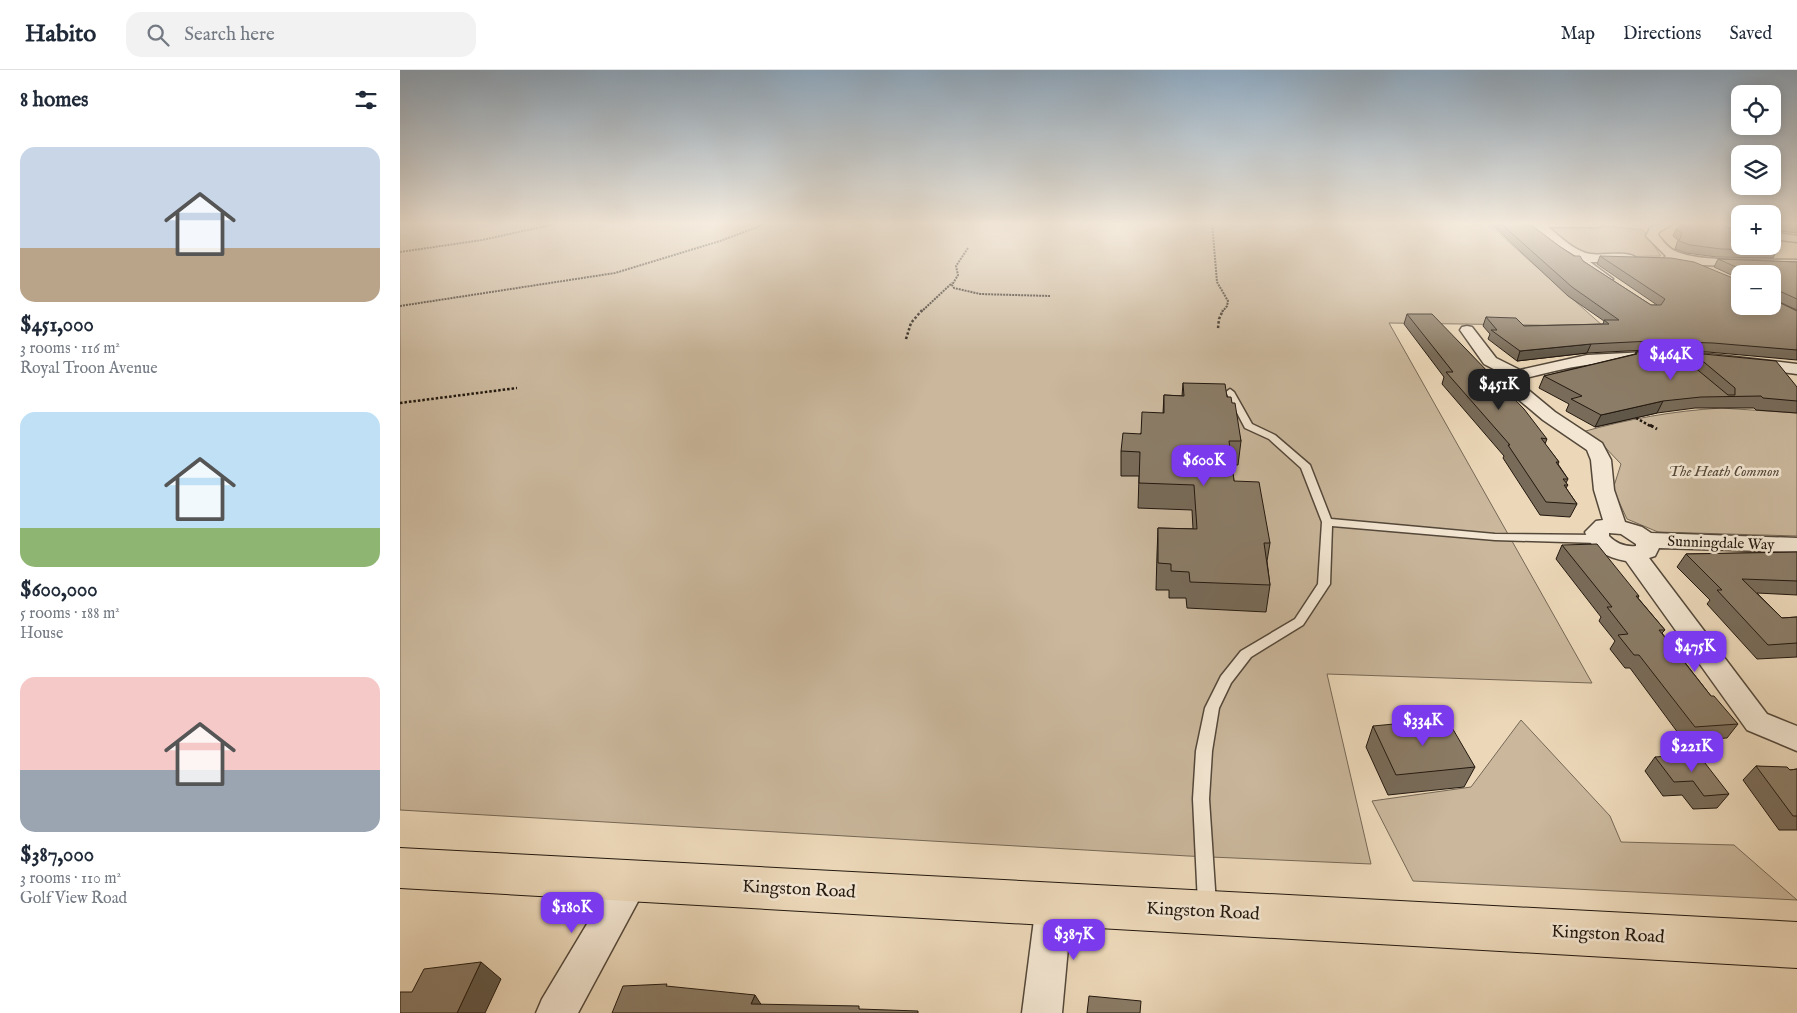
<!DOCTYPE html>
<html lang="en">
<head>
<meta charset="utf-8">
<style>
  body { margin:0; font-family:"IM FELL English",serif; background:#f2f2f3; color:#1f2937; height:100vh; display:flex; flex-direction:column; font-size:19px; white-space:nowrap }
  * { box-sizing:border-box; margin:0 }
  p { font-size:16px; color:#747a83 }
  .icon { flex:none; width:28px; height:28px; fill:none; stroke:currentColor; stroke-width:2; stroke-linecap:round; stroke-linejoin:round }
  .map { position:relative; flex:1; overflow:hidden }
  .details { display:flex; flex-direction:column; background:#fff; width:400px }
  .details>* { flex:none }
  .tools { position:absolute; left:1331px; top:15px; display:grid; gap:10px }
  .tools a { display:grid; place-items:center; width:50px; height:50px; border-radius:10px; background:#fff; box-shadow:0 2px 12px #0003; font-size:25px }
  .price { position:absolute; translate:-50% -42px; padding:0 11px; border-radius:10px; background:#7c3aed; color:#fff; font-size:16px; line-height:32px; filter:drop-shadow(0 1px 2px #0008) }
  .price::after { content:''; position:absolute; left:50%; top:30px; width:15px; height:11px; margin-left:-8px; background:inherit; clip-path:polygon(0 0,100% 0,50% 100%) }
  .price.selected { background:#222; color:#fff }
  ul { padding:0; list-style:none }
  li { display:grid; align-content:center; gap:10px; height:265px; padding:0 20px }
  li span { display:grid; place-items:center; height:155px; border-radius:15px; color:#555 }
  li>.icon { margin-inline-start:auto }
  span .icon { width:90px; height:90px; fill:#fffc; stroke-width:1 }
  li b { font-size:21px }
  h2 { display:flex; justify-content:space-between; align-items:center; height:60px; padding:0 20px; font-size:21px }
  header { display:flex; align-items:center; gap:30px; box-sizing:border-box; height:70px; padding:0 25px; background:#fff; border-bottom:1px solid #e0e1e3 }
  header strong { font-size:24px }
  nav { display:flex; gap:28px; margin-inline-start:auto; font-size:18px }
  .search { width:350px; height:45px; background:#f2f2f3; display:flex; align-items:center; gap:12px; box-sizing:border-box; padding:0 18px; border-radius:15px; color:#747a83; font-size:19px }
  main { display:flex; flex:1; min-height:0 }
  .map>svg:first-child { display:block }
</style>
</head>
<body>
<header>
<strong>Habito</strong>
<div class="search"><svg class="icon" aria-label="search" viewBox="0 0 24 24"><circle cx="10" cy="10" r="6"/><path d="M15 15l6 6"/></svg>Search here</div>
<nav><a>Map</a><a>Directions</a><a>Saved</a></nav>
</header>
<main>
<section class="details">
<h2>8 homes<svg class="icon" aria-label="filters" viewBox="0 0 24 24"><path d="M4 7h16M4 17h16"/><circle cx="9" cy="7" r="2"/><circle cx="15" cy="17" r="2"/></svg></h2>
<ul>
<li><span style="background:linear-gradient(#c9d6e8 65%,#b9a48a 0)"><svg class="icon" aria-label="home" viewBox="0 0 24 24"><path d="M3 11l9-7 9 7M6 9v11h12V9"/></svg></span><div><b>$451,000</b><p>3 rooms · 116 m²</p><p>Royal Troon Avenue</p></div></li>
<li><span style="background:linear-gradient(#bfe0f5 75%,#8fb573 0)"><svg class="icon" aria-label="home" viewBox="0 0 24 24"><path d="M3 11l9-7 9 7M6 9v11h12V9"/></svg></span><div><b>$600,000</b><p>5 rooms · 188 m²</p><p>House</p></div></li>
<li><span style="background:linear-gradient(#f6c9c9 60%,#9aa5b1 0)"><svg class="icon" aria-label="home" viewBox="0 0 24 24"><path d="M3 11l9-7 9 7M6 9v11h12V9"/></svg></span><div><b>$387,000</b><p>3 rooms · 110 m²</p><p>Golf View Road</p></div></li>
</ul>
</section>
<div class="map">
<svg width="1397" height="943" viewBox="0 0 1397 943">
  <rect width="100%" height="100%" fill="#ecd8b9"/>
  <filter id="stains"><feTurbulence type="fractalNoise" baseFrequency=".004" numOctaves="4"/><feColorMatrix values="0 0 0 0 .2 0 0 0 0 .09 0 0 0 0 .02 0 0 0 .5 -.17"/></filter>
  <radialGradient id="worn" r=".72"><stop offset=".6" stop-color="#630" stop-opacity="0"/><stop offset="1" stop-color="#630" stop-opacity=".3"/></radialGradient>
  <g fill="#cab79c" stroke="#766856">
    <polygon points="0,152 1086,152 1203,256 989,253 1192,613 927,604 971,794 788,786 0,740"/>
    <polygon points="1146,156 1206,156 1243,160 1261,186 1194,187 1176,181"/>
    <path d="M1321 338 1397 343V466L1258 462 1227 449 1213 419 1221 394 1200 372 1182 362C1228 349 1273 341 1321 338Z"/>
    <polygon points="1121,650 1210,746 1221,772 1334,775 1397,830 1013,811 972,731 1071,717"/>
  </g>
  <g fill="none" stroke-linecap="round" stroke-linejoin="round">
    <defs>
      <polygon id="service" points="830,319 834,322 852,354 875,365 910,395 931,449 1095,464 1198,465 1204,469 1198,473 1095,470 932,456 930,514 928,517 903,555 851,587 831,613 819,638 812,681 809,729 816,834 813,840 807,843 801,840 798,834 793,729 796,681 805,638 821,606 841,581 895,549 918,514 922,452 901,398 869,369 845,358 826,322"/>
      <g id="minor">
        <path d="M1133 152H1201L1203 154 1201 156 1197 157H1148C1161 167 1175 182 1191 184 1202 186 1229 180 1236 188L1230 192H1190L1213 209 1206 213C1196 210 1181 200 1177 190L1178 188 1166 183 1133 156 1131 154Z"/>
        <path d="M1262 152H1276L1259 162 1258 165C1263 171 1268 178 1275 181 1299 193 1368 189 1397 190V198L1302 195C1290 200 1272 200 1263 189L1266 186 1246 166 1250 158Z"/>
        <polygon points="1311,152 1340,154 1340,160 1313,154"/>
        <polygon points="1372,162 1397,166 1397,172 1372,169"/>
        <path d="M1067 256 1072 257 1096 288 1120 300 1187 285 1247 282 1308 284 1397 294V304C1328 295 1256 285 1186 295 1165 298 1146 303 1126 308V318L1155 342 1202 373 1211 390 1214 420 1225 452 1242 457 1251 463 1397 468V482L1259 478 1255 486 1249 488 1367 644 1397 656V681L1347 660 1226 491C1207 487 1192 481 1185 462L1196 451 1203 450 1194 420 1191 390 1187 380 1143 350 1112 324 1108 314 1109 307 1084 294 1060 260 1062 257ZM1209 463 1221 464 1236 474V476C1225 477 1217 474 1209 466Z"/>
        <polygon points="232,794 244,799 249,811 178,943 136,943 142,929 220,799"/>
        <polygon points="654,816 667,822 672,834 662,943 622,943 636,834 641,822"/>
      </g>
      <polygon id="primary" points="0,778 1397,852 1397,898 0,818"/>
    </defs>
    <use href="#service" stroke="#54483a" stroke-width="3"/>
    <use href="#minor" stroke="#54483a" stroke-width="3"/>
    <use href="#primary" stroke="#22180f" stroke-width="2"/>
    <g stroke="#22180f" stroke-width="2" stroke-dasharray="2 1" stroke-linecap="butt">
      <polyline points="812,152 817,212 828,231 827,236 822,242"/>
      <polyline points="568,178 556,196 558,205 552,215 554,218 580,224 650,226"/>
      <polyline points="0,182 82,170 164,152"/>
      <polyline points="0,236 215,203 320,171 371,152"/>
      <polyline points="521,242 552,213"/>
    </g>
    <g stroke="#22180f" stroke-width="2.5" stroke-dasharray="2.5 2" stroke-linecap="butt">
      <polyline points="818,258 819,249 823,240"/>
      <polyline points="506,269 511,253 522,240"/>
      <polyline points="0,333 117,318"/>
      <polyline points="1236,348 1252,357"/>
    </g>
    <polyline stroke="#22180f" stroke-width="3" stroke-dasharray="4 2.5" stroke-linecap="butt" points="1250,355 1257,359"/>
    <use href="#service" fill="#f3e6d2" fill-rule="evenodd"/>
    <use href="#minor" fill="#f3e6d2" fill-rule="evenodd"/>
    <use href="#primary" fill="#ecd8b9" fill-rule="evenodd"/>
  </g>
  <g fill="#786b59" stroke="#22180f">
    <polygon points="1089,152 1127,152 1159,176 1183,191 1251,235 1257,235 1197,194 1200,186 1340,236 1372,204 1340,204 1340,209 1314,197 1318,189 1397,192 1397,240 1373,229 1397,241 1397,290 1308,282 1247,280 1187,283 1117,291 1088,269 1090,264 1083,256 1086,247 1124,256 1203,254 1204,251 1168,226"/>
    <polygon points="1213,152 1236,152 1234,154"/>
    <polygon points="1372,152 1397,152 1397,163 1372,160"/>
    <polygon points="1276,159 1377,180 1373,188 1317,187 1286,183 1275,179 1278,170 1273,166"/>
    <polygon points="1007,244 1147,369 1145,374 1159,392 1158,394 1168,409 1166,413 1168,415 1166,418 1177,434 1170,447 1140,445 1103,388 1104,386 1042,314 1044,307 1004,254"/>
    <polygon points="1236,282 1288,292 1293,283 1397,317 1397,343 1356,340 1354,338 1295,338 1257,343 1195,357 1166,341 1169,334 1139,318 1144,306 1235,284"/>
    <polygon points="783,313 827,327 832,333 841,371 838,395 832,395 834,411 870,473 867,491 870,515 866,542 787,538 786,528 769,528 769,520 756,520 757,484 758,458 793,459 792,440 738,438 739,406 721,406 721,381 763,343 764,325 782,326"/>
    <polygon points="1162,475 1239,526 1238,528 1265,560 1262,563 1311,626 1338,654 1327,668 1284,671 1230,598 1225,598 1210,579 1215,571 1199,551 1201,547 1156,489"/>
    <polygon points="1397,482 1397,525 1357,523 1382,548 1397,547 1397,587 1357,589 1307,534 1310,530 1277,497 1286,484"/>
    <polygon points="973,656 1075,697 1064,717 988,725 966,677"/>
    <polygon points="1255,687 1329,724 1317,738 1293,739 1282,725 1263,726 1245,701"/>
    <polygon points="1356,696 1390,700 1397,699 1397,760 1379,760 1343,710"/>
  </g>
  <g fill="#615748" stroke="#22180f">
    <polygon points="1191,274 1187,283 1117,291 1120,281"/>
    <polygon points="1263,331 1257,343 1195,357 1201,345"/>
    <polygon points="81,892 101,909 85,943 57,943"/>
    <polygon points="355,925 364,939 351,934"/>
  </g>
  <g fill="#8b7c67" stroke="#22180f">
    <polygon points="1099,152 1127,152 1159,176 1174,186 1180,186 1183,191 1251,235 1261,235 1265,229 1200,186 1271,188 1294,192 1340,211 1340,236 1372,236 1372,229 1397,241 1397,280 1313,273 1251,271 1191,274 1120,281 1091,260 1097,260 1086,247 1116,248 1124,256 1209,254 1204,250 1219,250 1172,217"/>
    <polygon points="1287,152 1316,152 1340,163 1340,176 1369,176 1377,180 1321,179 1290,175 1279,171 1282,163 1276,159"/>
    <polygon points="1372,152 1397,152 1397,155 1376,153 1374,157 1372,157"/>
    <polygon points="1318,189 1397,192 1397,229 1375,219 1375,226 1372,226 1372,204 1345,204 1345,201"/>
    <polygon points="1007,244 1032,244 1124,339 1147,369 1141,368 1159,392 1156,392 1168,409 1163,409 1168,415 1164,415 1177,434 1146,432 1108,375 1110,375 1046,302 1053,302"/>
    <polygon points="1236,282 1276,282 1328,325 1335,325 1335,318 1293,283 1376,291 1397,317 1397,331 1363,328 1361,326 1301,327 1263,331 1201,345 1171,329 1182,326 1144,306 1237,284"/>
    <polygon points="783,313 825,314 827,327 831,327 832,333 835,333 841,371 829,371 834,411 859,412 870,473 864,473 870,515 790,512 789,502 771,501 771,494 758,493 758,458 797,459 794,415 739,413 740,382 721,381 723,363 741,364 742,342 764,343 764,325 784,326"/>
    <polygon points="1197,474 1239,526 1236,526 1265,560 1259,560 1311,626 1314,626 1338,654 1295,657 1239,585 1234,585 1218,565 1228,564 1207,537 1212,537 1162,475"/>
    <polygon points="1397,482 1397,511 1342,509 1382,548 1397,547 1397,573 1368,575 1317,520 1322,520 1286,484"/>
    <polygon points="1047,649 1075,697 996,705 973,656"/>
    <polygon points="1298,684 1329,724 1304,726 1293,711 1274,712 1255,687"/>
    <polygon points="1356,696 1387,697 1390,700 1397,699 1397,746 1393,746"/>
    <polygon points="81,892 57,943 0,943 0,922 12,922 24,899"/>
    <polygon points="267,914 266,916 355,925 351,934 459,936 459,939 518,941 518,943 212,943 223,916"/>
    <polygon points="689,926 741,931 740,943 687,943"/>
  </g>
  <linearGradient id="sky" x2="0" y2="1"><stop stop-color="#8ea8be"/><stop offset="0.54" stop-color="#f6ede0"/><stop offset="1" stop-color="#f6ede0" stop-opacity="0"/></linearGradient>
  <rect width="1397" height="284" fill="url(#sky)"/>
  <g text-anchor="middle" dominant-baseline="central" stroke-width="5" stroke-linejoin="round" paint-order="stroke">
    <g font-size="15" font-style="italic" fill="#544839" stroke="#f3e6d2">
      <text x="1324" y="401">The Heath Common</text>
    </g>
    <g font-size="15" fill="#22180f" stroke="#f3e6d2">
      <text transform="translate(1321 473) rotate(2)">Sunningdale Way</text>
    </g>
    <g font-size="18" fill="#22180f" stroke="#f3e6d2">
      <text transform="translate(399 820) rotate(3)">Kingston Road</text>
      <text transform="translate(803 842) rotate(3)">Kingston Road</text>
      <text transform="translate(1208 865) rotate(3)">Kingston Road</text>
    </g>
  </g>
  <rect width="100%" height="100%" filter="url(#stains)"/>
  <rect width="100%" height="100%" fill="url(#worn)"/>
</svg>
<div class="tools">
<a><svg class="icon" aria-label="locate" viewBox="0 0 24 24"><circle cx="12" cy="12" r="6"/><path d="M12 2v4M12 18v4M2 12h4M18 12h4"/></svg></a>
<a><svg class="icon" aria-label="layers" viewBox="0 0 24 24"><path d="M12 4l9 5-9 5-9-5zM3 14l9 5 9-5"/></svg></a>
<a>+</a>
<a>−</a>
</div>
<b class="price" style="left:1271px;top:311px">$464K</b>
<b class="price selected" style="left:1099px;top:341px">$451K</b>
<b class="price" style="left:804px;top:417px">$600K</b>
<b class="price" style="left:1295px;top:603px">$475K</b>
<b class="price" style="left:1023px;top:677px">$334K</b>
<b class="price" style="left:1292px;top:703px">$221K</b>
<b class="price" style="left:172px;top:864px">$180K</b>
<b class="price" style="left:674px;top:891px">$387K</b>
</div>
</main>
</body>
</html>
